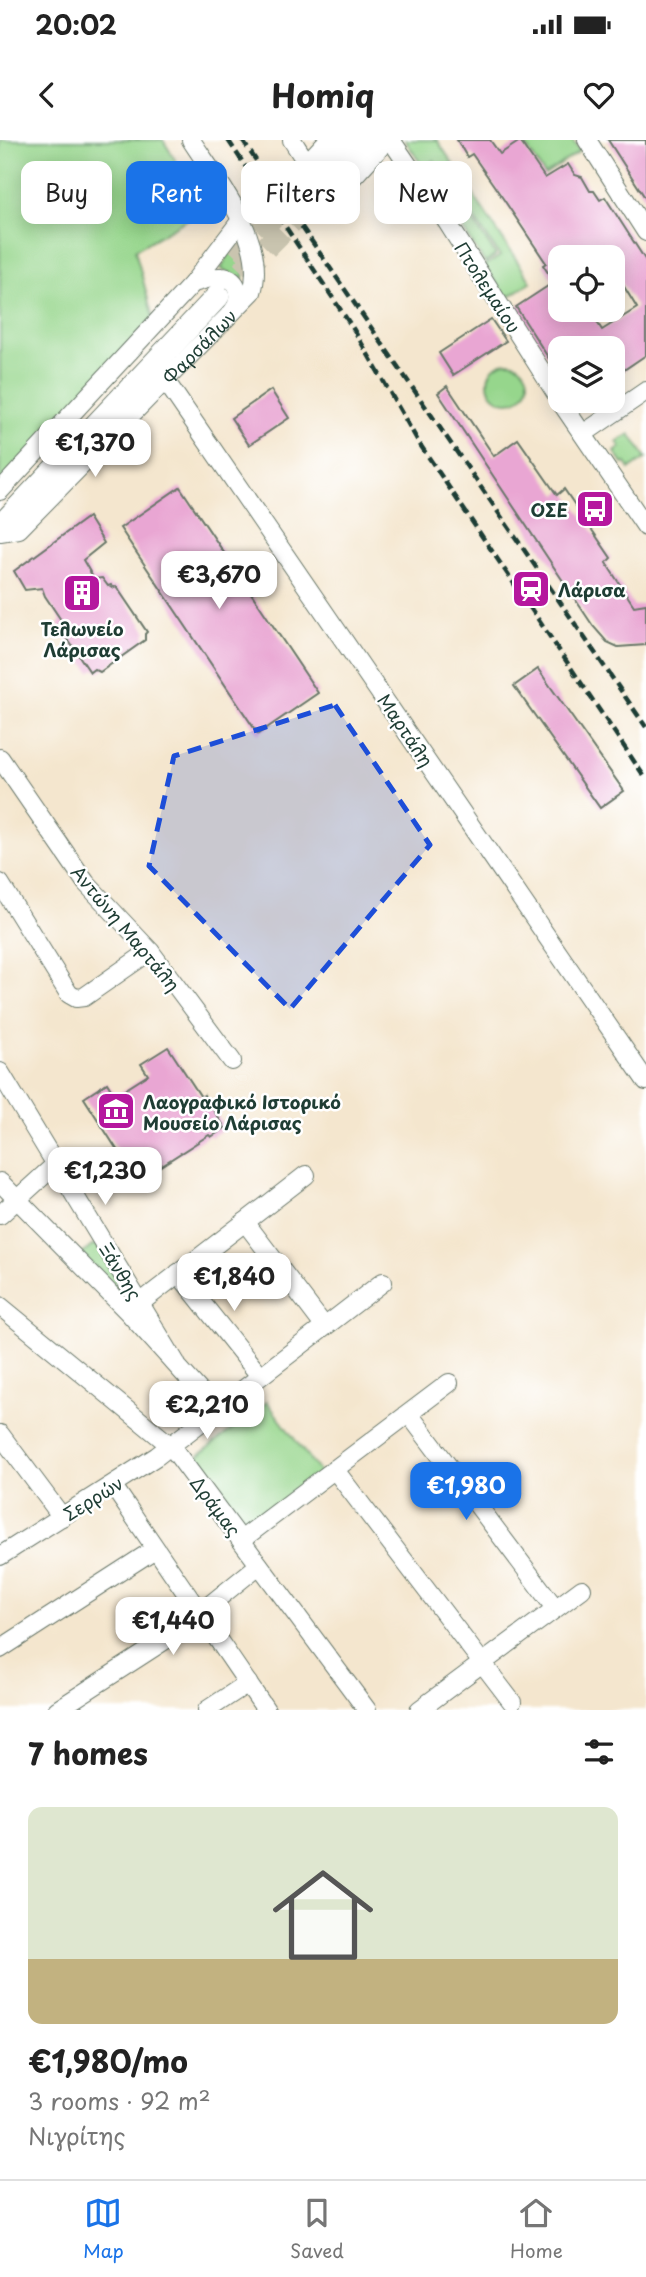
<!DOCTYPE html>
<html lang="en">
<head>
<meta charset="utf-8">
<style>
  body { margin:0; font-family:"Playpen Sans",sans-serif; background:#f2f2f2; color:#222; height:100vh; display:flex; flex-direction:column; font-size:26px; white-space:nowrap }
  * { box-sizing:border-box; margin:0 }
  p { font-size:23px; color:#767676 }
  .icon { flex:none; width:38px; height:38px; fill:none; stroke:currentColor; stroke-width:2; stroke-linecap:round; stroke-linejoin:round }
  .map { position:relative; height:1570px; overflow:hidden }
  .side { display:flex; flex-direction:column; background:#fff; flex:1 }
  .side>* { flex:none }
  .guide { position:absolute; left:21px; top:21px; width:606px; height:63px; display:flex; gap:14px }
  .fabs { position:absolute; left:548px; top:105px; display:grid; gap:14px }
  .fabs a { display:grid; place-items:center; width:77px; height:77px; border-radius:14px; background:#fff; box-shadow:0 4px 18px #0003; font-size:35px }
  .price { position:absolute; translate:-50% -60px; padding:0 16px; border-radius:14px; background:#fff; color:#222; font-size:23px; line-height:46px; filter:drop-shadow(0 2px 4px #0008) }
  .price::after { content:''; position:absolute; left:50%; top:42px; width:21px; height:16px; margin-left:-10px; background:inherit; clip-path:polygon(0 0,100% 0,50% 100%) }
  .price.active { background:#1a73e8; color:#fff }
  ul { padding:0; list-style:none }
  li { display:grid; align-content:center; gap:14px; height:371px; padding:0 28px }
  li span { display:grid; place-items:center; height:217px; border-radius:14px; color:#555 }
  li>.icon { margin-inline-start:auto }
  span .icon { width:126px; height:126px; fill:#fffc; stroke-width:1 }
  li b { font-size:30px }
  h2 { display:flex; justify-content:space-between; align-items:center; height:84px; padding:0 28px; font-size:30px }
  .chip { padding:0 24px; border-radius:14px; background:#fff; box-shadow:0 4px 18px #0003; font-size:24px; line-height:63px }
  .chip.active { background:#1a73e8; color:#fff }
  .status { display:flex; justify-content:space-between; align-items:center; height:49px; padding:0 35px; background:#fff; direction:ltr }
  .status svg { height:19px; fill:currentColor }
  header { display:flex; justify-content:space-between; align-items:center; height:91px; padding:0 28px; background:#fff; font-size:32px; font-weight:700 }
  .dock { display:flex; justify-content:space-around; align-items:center; height:98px; border-top:2px solid #e0e0e0; background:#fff; font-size:19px; color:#767676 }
  .dock a { display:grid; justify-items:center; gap:4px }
  .dock .active { color:#1a73e8 }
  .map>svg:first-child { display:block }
</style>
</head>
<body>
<div class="status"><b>20:02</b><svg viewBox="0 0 49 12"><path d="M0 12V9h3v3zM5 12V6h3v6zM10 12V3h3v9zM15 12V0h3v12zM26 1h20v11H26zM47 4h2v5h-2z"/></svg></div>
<header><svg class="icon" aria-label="back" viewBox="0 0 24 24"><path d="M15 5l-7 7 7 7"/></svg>Homiq<svg class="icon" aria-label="heart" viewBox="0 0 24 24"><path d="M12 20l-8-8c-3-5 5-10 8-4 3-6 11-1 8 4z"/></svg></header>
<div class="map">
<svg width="646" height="1570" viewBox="0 0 646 1570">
  <rect width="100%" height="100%" fill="#fff"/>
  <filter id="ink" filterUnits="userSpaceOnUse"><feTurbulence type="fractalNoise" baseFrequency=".0143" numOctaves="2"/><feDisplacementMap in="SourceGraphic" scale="14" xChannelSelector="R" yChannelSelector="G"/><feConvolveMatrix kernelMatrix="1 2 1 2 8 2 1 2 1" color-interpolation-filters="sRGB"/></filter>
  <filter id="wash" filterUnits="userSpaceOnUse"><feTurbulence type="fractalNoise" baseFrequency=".00686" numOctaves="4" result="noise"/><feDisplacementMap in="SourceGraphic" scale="28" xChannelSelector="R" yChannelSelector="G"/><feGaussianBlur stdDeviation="1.57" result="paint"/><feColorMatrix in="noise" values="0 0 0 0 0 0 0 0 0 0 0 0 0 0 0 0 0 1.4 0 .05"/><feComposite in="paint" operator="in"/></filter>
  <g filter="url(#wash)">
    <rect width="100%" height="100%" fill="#f4e6ce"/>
    <g fill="#96d68c" stroke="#5a8a60" stroke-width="2">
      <polygon points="0,0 163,0 205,69 135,110 153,178 0,344"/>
      <polygon points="405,0 437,0 531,142 507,158 485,126 500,116 434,20 423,27"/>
      <polygon points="522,0 572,0 580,11 545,35"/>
      <polygon points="434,24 496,115 485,123 425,30"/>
      <polygon points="235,101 245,124 243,139 221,129"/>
      <circle cx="508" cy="242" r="20"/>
      <polygon points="630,294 646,318 630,329 626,323 623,324 615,312 621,307 617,302"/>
      <polygon points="93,1105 97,1105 129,1157 125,1161 82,1114"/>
      <polygon points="267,1262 322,1336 247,1391 194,1319"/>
    </g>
    <g id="blocks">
      <g fill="#e9a6d3" fill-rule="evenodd">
        <path d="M457 0H490L500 14 520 1 545 38 568 24 575 35 582 37 590 51H594L600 60 605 57 646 121V215L612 238V208H560V236L516 167 554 142 543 125 546 123 504 60 472 14 467 17ZM560 117H612V127L637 168 602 190 589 170H560Z"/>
        <polygon points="608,0 646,0 646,59"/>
        <polygon points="491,179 506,201 453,235 439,213"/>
        <polygon points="447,246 494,316 518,299 557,355 564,349 611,418 606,423 634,466 646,464 646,505 618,507 607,502 593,486 438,253"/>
        <polygon points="271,250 289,278 249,305 231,278"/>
        <polygon points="180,347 318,553 258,594 120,388"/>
        <polygon points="88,377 104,403 83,420 94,439 102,438 108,446 111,445 112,448 116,446 147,492 145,494 145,500 100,532 94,529 90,532 58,485 61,480 45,456 42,448 25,450 14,431"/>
        <polygon points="538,529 624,651 600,668 514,546"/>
        <polygon points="168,907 201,957 204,955 225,988 211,997 209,995 151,1032 146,1024 132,1033 84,958 107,943 115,956 148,935 141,924"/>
      </g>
    </g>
  </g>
  <g filter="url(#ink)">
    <use href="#blocks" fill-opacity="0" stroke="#6a786a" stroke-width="2"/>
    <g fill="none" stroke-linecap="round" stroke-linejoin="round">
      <g stroke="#c9c4af" stroke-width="23" stroke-dasharray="23 11" stroke-linecap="butt">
        <polyline points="235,116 325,23"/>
        <polyline points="218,156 333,40"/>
      </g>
      <defs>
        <g id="minor">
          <path d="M292 0C306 21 323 57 353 37L387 0"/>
          <polyline points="391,0 447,82 560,260"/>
          <polyline points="587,0 646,92"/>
          <polyline points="307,23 328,0"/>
          <path d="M193 143C202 141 212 136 221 137 240 137 242 160 233 171"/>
          <polyline points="165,240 646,941"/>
          <polyline points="560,261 646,387"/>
          <polyline points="583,294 646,251"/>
          <polyline points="0,351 193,143 241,80"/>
          <path id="s1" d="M0 392 19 389 252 152C268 101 217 41 191 0"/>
          <polyline points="0,618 86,743 150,811 232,921"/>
          <polyline points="0,743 69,854 76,858 84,857 150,811"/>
          <polyline points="0,932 176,1223"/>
          <polyline points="0,1042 128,1172 216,1269"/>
          <polyline points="0,1075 56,1024"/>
          <polyline points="245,1082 324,1186"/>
          <polyline points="178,1133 260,1236"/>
          <polyline points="0,1166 171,1306 367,1570"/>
          <polyline points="131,1170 306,1035"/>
          <polyline points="409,1274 555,1468"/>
          <polyline points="0,1294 62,1377"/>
          <polyline points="335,1330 512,1562"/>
          <polyline points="113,1346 266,1570"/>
          <polyline points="241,1400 449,1243"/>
          <polyline points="0,1416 157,1316 383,1142"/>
          <polyline points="0,1509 155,1409"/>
          <polyline points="57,1570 173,1495 259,1425"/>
          <polyline points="207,1570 248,1543"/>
          <polyline points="419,1570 582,1449"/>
        </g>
        <g id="major">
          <polyline points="325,23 347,0"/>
          <polyline points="333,40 372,0"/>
          <polyline points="0,387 218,156"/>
        </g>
      </defs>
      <use href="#minor" stroke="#6a786a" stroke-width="20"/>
      <use href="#major" stroke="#6a786a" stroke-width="25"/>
      <use href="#minor" stroke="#fff" stroke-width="18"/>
      <use href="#major" stroke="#fff" stroke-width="23"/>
      <g stroke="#1f3d34" stroke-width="4.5" stroke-dasharray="10 5" stroke-linecap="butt">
        <polyline points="228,0 354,190 419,303 646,639"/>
        <polyline points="242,0 646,587"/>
      </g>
    </g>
  </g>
  <path fill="#1d4ed8" fill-opacity="0.2" stroke="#1d4ed8" stroke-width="5" stroke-dasharray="14 9" stroke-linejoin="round" d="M335 565 430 705 290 869 149 726 174 616Z"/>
  <defs>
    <symbol id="bus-square" viewBox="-11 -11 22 22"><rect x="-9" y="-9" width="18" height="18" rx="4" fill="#b5179e" stroke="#fff"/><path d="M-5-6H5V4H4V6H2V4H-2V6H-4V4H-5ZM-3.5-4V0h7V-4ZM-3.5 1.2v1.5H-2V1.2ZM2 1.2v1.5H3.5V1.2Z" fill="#fff"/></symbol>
    <symbol id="station-square" viewBox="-11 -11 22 22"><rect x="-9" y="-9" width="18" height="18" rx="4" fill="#b5179e" stroke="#fff"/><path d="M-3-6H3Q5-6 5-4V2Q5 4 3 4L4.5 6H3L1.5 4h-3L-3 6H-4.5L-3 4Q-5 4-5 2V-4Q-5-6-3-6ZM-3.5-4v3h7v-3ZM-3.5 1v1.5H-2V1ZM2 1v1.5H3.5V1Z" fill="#fff"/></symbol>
    <symbol id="building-square" viewBox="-11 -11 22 22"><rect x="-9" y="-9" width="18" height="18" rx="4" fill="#b5179e" stroke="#fff"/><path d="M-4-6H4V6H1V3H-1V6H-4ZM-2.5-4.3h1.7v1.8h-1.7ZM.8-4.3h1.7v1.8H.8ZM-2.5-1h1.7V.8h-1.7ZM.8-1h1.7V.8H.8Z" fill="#fff"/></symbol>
    <symbol id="museum-square" viewBox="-11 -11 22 22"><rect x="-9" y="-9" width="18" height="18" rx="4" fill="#b5179e" stroke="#fff"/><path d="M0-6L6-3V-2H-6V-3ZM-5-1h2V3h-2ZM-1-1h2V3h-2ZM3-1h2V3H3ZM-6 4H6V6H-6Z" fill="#fff"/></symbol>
  </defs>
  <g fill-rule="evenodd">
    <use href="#bus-square" x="573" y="347" width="44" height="44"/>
    <use href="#station-square" x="509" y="427" width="44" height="44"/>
    <use href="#building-square" x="60" y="431" width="44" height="44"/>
    <use href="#museum-square" x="94" y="949" width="44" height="44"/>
  </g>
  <g text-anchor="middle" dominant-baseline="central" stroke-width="5" stroke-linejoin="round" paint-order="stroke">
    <g font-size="18" fill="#1f3d34" stroke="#fff">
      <text transform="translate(488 147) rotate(57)">Πτολεμαίου</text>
      <text stroke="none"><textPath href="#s1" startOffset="276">Φαρσάλων</textPath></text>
      <text transform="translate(406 590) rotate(56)">Μαρτάλη</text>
      <text transform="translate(126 788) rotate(50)">Αντώνη Μαρτάλη</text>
      <text transform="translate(121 1131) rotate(59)">Ξάνθης</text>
      <text transform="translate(93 1358) rotate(-32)">Σερρών</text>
      <text transform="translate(216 1366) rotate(53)">Δράμας</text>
    </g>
    <g font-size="18" font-weight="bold" fill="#1f3d34" stroke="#fff" text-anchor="start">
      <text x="568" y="369" text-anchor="end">ΟΣΕ</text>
      <text x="558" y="449">Λάρισα</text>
      <text x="82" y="488" text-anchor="middle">Τελωνείο<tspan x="82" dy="21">Λάρισας</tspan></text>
      <text x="143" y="961">Λαογραφικό Ιστορικό<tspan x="143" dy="21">Μουσείο Λάρισας</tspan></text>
    </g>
  </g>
</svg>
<div class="fabs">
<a><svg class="icon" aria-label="locate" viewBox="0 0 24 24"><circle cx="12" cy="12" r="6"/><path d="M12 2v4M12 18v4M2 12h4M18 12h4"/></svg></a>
<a><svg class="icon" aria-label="layers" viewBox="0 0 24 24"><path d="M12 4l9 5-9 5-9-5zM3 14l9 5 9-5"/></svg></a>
</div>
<b class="price" style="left:95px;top:339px">€1,370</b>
<b class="price" style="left:219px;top:471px">€3,670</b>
<b class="price" style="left:105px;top:1067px">€1,230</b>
<b class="price" style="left:234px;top:1173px">€1,840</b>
<b class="price" style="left:207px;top:1301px">€2,210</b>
<b class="price active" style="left:466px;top:1382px">€1,980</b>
<b class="price" style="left:173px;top:1517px">€1,440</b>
<div class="guide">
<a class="chip">Buy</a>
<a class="chip active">Rent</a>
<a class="chip">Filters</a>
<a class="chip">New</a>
</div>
</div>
<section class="side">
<h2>7 homes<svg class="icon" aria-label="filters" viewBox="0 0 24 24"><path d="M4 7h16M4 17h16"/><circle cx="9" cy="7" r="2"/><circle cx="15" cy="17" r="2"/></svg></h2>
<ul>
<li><span style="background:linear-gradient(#dfe7d0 70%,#c2b280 0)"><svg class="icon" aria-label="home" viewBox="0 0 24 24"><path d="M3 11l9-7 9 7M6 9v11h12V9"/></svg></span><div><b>€1,980/mo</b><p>3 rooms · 92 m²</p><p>Νιγρίτης</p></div></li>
</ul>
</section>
<nav class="dock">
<a class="active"><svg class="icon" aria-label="map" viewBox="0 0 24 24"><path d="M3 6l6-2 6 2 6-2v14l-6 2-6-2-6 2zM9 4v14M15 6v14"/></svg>Map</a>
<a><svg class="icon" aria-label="saved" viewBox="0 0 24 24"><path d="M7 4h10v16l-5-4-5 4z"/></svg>Saved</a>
<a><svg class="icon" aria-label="home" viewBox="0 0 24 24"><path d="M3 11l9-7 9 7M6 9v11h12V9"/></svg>Home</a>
</nav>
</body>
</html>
